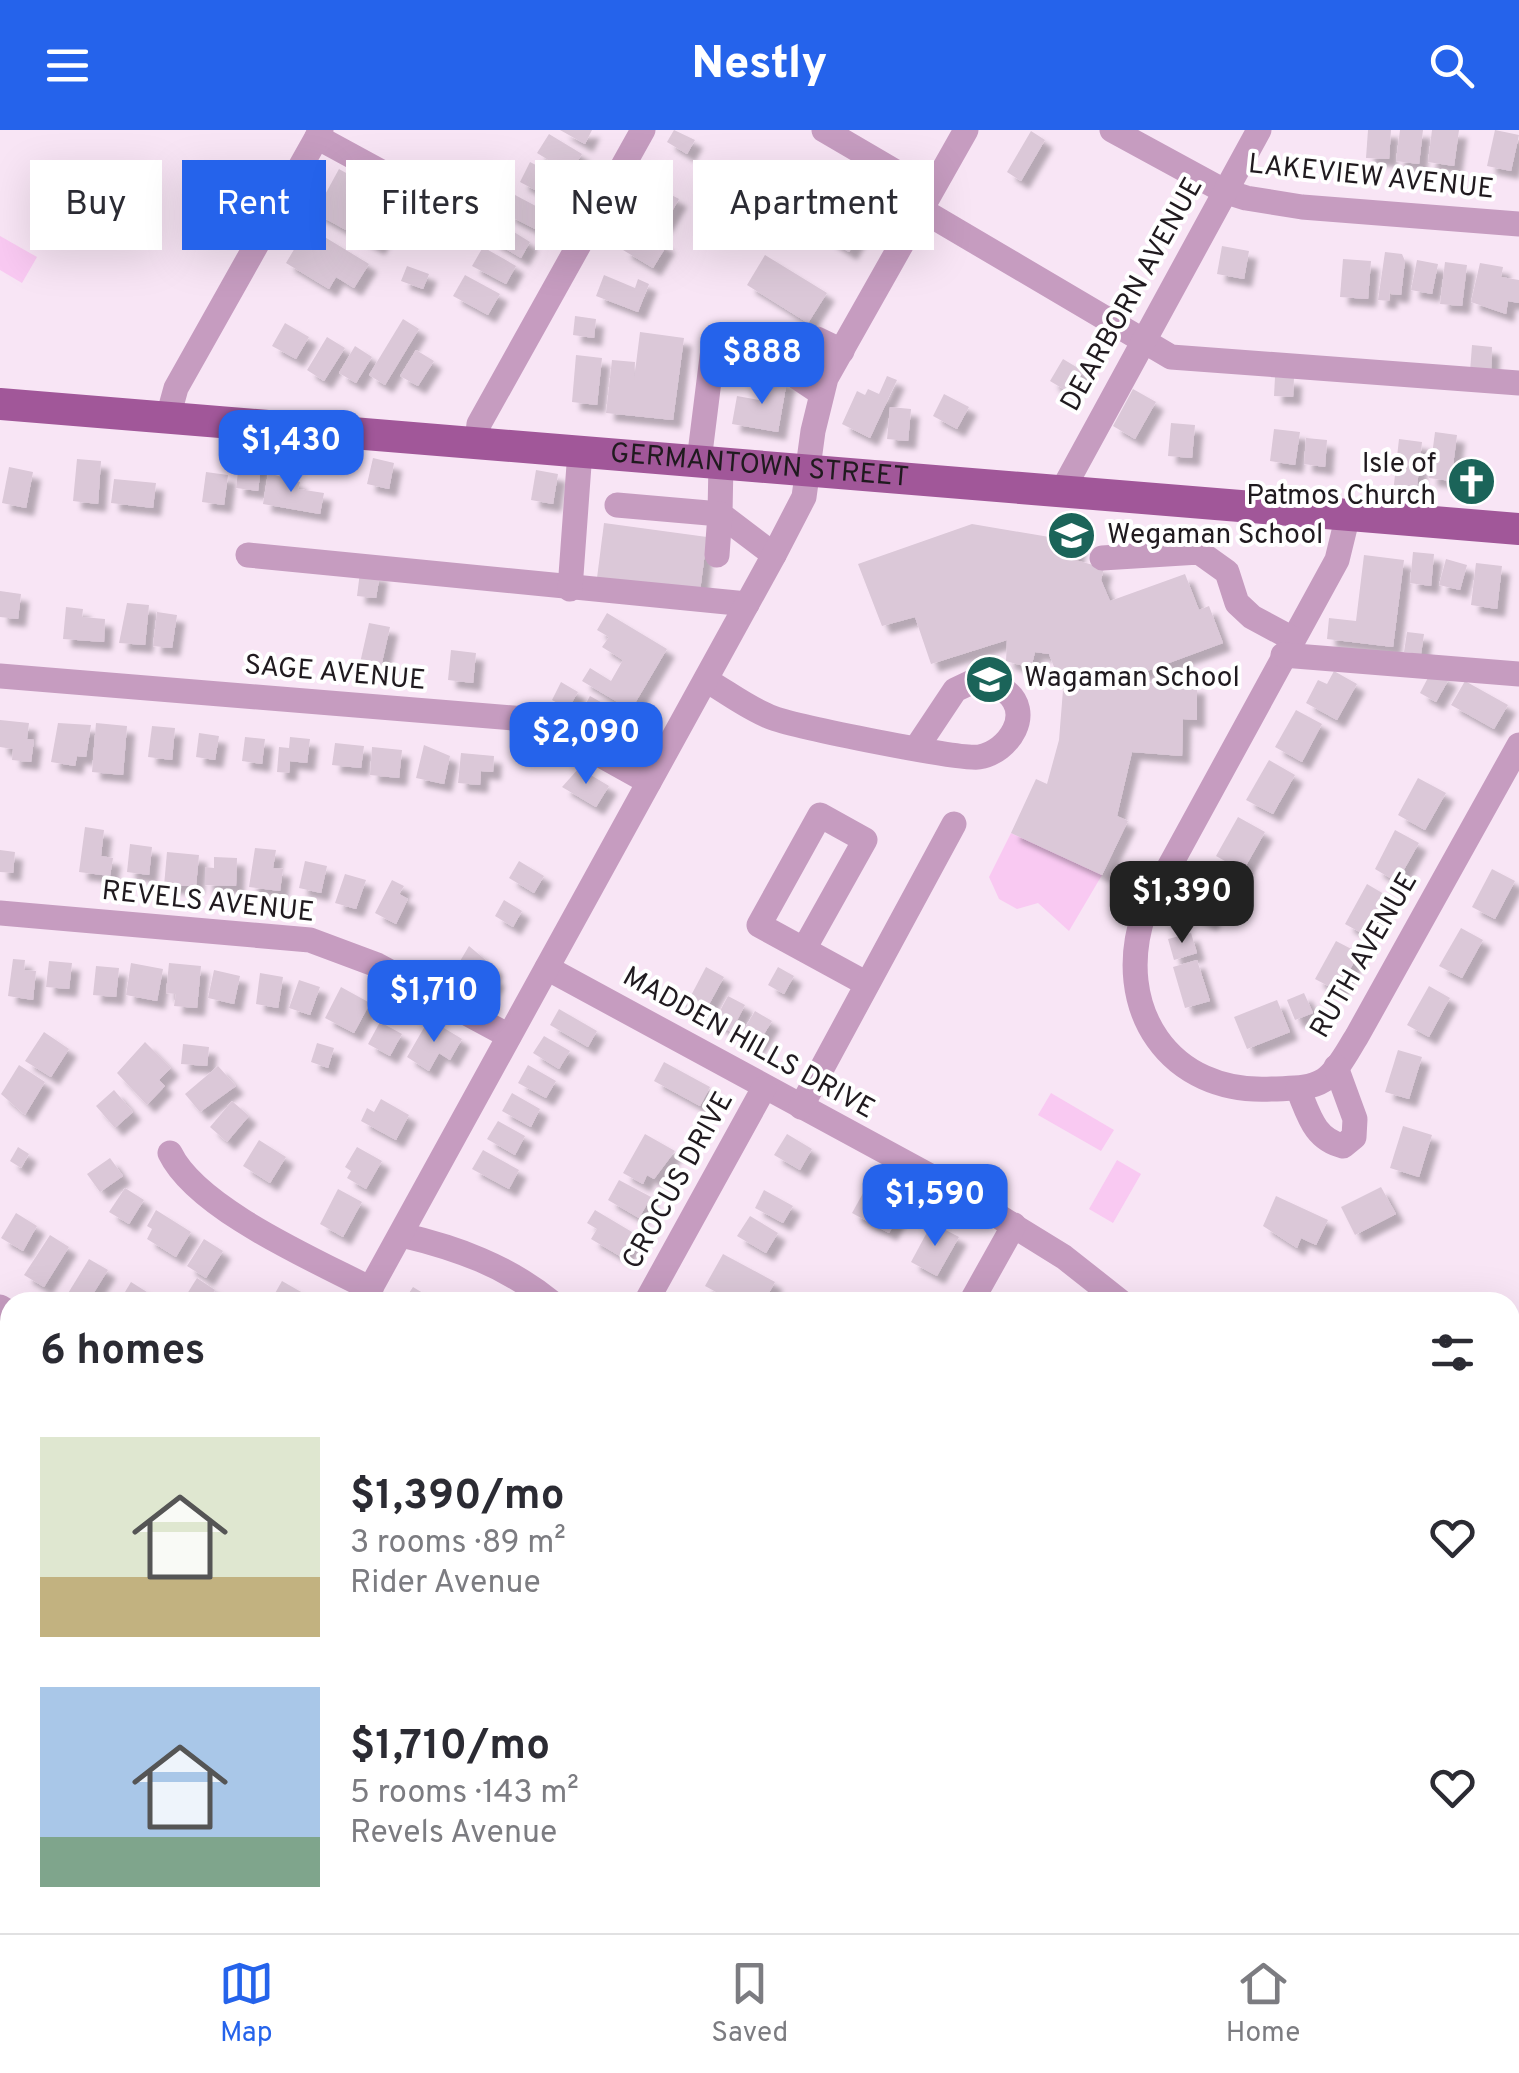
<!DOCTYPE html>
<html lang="en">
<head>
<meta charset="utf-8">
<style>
  body { margin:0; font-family:Overpass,sans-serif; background:#f7f7f7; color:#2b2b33; height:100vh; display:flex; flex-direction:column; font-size:38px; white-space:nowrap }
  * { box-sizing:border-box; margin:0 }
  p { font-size:32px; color:#7c7c81 }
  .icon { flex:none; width:55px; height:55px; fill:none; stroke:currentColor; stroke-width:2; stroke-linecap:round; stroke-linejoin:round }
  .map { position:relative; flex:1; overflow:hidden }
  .sheet { position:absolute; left:0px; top:1162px; width:1520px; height:642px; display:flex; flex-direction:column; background:#fff; border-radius:30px 30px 0 0; box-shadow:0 10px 40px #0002 }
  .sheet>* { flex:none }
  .banner { position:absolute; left:30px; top:30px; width:1000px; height:90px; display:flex; gap:20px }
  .price { position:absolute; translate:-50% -85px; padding:0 22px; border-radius:20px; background:#2563eb; color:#fff; font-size:32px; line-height:65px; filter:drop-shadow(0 2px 5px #0008) }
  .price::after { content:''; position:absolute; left:50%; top:60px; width:30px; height:22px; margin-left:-15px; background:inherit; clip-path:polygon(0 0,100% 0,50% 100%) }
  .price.on { background:#222; color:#fff }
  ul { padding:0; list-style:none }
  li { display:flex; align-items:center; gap:30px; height:250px; padding:0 40px }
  li span { display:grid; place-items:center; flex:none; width:280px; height:200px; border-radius:0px; color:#555 }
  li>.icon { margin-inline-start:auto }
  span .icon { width:120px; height:120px; fill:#fffc; stroke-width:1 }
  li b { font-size:42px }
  h2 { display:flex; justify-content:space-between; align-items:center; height:120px; padding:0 40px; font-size:42px }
  .chip { padding:0 35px; border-radius:0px; background:#fff; box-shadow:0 10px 40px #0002; font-size:35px; line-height:90px }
  .chip.on { background:#2563eb; color:#fff }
  header { display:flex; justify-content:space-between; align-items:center; height:130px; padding:0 40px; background:#2563eb; color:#fff; font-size:45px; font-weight:800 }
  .tabs { display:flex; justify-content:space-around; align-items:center; height:140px; border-top:2px solid #e1e1e2; background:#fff; font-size:28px; color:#7c7c81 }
  .tabs a { display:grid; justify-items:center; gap:5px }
  .tabs .on { color:#2563eb }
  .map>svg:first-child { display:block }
</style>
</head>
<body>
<header><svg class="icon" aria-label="menu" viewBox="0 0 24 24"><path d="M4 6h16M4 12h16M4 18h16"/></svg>Nestly<svg class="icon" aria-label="search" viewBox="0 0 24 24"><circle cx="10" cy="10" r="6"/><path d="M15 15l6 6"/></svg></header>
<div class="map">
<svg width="1519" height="1803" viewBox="0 0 1519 1803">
  <defs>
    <filter id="shadow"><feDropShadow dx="8" dy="8" stdDeviation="2.5" flood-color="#0004"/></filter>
  </defs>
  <rect width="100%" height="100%" fill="#f8e5f5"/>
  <g fill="#f9c9f2">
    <polygon points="0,106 37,127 22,153 0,140"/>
    <polygon points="1011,703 1102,745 1069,801 1038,773 1017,779 999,769 989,747"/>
    <polygon points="1051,963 1114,1000 1101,1021 1038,985"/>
    <polygon points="1117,1030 1141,1044 1113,1093 1089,1079"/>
  </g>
  <g fill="#dbc8d8" filter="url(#shadow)">
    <polygon points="560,0 592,0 585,14"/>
    <polygon points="674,0 695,10 687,24 667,12"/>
    <polygon points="1368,0 1391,0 1389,29 1366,28"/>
    <polygon points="1400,0 1423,0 1419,34 1396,31"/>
    <polygon points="1432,0 1459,0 1454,36 1428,32"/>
    <polygon points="1495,0 1519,5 1511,41 1487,36"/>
    <polygon points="1031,1 1045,10 1021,51 1007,42"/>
    <polygon points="549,4 582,24 570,43 537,23"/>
    <polygon points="530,32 565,50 554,70 520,52"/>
    <polygon points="339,39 401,74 377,117 315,83"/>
    <polygon points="658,58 679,69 664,95 644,83"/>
    <polygon points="853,59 879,75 866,98 839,82"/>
    <polygon points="515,65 547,82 537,100 506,84"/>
    <polygon points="443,74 460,83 453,96 436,86"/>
    <polygon points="842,86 863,99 849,122 828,109"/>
    <polygon points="501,94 530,112 521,128 491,110"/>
    <polygon points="637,97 667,115 653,138 623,120"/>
    <polygon points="305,101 321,111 323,106 369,134 354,158 336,147 329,159 286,133"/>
    <polygon points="1222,116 1249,121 1244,149 1217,144"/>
    <polygon points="483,117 516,136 506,154 472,136"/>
    <polygon points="1385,122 1402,124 1405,131 1401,165 1391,164 1390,159 1389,171 1378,170"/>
    <polygon points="765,125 827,163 808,193 747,155"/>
    <polygon points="1343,129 1371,131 1368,169 1340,167"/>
    <polygon points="1417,130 1438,134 1432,164 1411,160"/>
    <polygon points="1445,132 1467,135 1462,176 1440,174"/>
    <polygon points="1480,133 1503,137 1501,147 1519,150 1519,173 1508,171 1506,184 1471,172"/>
    <polygon points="407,136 429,144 423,159 401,151"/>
    <polygon points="465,145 500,164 488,185 453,166"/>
    <polygon points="604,145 635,158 638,149 649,154 638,182 596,166"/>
    <polygon points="575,186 596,189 594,208 573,205"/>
    <polygon points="403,189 419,199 385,255 369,245"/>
    <polygon points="285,193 309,207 296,229 272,216"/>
    <polygon points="640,202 684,208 673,290 606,283 612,230 635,232 634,250"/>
    <polygon points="327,207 345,218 324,251 307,240"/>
    <polygon points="1472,215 1492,217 1491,244 1470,242"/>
    <polygon points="355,216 372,227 356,253 339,243"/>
    <polygon points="416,220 434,231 418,256 400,246"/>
    <polygon points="576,225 602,228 597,275 572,272"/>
    <polygon points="1063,229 1083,241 1070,263 1050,251"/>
    <polygon points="763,246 787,251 778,302 732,294 737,266 759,270"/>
    <polygon points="887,246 897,250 870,308 842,294 857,261 865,265 868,259 879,264"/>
    <polygon points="1275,247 1294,248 1293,267 1274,266"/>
    <polygon points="1133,259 1156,272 1135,309 1113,296"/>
    <polygon points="944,264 969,277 957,299 933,286"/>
    <polygon points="890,277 911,279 908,311 887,309"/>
    <polygon points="1171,293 1195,295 1192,328 1168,326"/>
    <polygon points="1274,299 1300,302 1295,335 1270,331"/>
    <polygon points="1435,302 1457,305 1451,351 1429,348"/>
    <polygon points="1306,308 1327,310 1325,337 1304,334"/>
    <polygon points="1399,309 1422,312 1416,365 1393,363"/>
    <polygon points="240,326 262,329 258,361 236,358"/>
    <polygon points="373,328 394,333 389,359 367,354"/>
    <polygon points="77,329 101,331 98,374 73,371"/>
    <polygon points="9,337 33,342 26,378 2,373"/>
    <polygon points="536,340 558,344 553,374 531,370"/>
    <polygon points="206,342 228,345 224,375 202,372"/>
    <polygon points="268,343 300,352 298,359 324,363 320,384 263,374"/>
    <polygon points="114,349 156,353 153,378 111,373"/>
    <polygon points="604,393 707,407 700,461 597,448"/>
    <polygon points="972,394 1079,412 1075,430 1104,438 1101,450 1110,471 1185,444 1199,480 1209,476 1223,513 1120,551 1197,556 1197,590 1183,589 1182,626 1132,622 1117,686 1128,691 1102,745 1011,703 1036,649 1047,654 1059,610 1063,560 1049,524 1035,522 1031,538 1006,531 1007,510 931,534 915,487 882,496 858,434"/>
    <polygon points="1413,422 1434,424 1431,456 1410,453"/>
    <polygon points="1364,425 1404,430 1393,517 1327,509 1329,488 1356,491"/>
    <polygon points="1446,429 1467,435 1460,460 1439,455"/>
    <polygon points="1476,433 1502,436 1497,479 1471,475"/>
    <polygon points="360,442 380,444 376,468 357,466"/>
    <polygon points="0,461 21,464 18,489 0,487"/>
    <polygon points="127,473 149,475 145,515 119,513"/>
    <polygon points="66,477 83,479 82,487 105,489 104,512 63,509"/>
    <polygon points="157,482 177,485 172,518 153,516"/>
    <polygon points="607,483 667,519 631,580 582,551 590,538 611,551 623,530 602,517 609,507 597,500"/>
    <polygon points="369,493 390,497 381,537 360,533"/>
    <polygon points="1407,502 1424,504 1421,524 1404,522"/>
    <polygon points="451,520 476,523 473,553 448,550"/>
    <polygon points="1432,540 1449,549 1436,572 1420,563"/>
    <polygon points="1334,541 1357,554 1337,590 1306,573 1318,550 1327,554"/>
    <polygon points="1465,551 1508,575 1494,599 1451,575"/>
    <polygon points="561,552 578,562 568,579 552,570"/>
    <polygon points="590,566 642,595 631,616 579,586"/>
    <polygon points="1296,580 1322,594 1302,632 1275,617"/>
    <polygon points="0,590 29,593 27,609 34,610 31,632 12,630 13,619 0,617"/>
    <polygon points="58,593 91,595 86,627 77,626 75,636 51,632"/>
    <polygon points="96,593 127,596 123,645 92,642"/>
    <polygon points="152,596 175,598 172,630 148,627"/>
    <polygon points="199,603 219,606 215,630 196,627"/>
    <polygon points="245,607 265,609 262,634 242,631"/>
    <polygon points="290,607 310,609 307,633 290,631 289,643 277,642 279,617 289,618"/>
    <polygon points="335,613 364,616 361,638 332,635"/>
    <polygon points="424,615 450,626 444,654 416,648"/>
    <polygon points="372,617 402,620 399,648 370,645"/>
    <polygon points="461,623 494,626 493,642 481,641 480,655 458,653"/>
    <polygon points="1269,630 1295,645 1273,684 1246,670"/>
    <polygon points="579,638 609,656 596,677 562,657"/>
    <polygon points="1418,648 1446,663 1425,700 1398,685"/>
    <polygon points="1238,687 1265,702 1243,741 1216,726"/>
    <polygon points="85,697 104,700 101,726 113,728 110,746 79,742"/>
    <polygon points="1395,700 1419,713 1397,752 1375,739"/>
    <polygon points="130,714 152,717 149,745 127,742"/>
    <polygon points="255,718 276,720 273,738 283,739 280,761 249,757"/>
    <polygon points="0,720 15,722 13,743 0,742"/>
    <polygon points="167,722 199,725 196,756 164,756"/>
    <polygon points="214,727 237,728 236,756 205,755 205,737 214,738"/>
    <polygon points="305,731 327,736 321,763 299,758"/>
    <polygon points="519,731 544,746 534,763 509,748"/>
    <polygon points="1492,739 1515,751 1495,789 1472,777"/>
    <polygon points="1208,742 1231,755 1209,793 1186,781"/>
    <polygon points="345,744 366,750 356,779 335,773"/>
    <polygon points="392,750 404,756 399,764 408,769 396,794 375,783"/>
    <polygon points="1367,754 1389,767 1367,806 1345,794"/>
    <polygon points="504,770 522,781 513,797 495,786"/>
    <polygon points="1461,798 1483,810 1462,848 1439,836"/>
    <polygon points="1191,803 1197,823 1174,830 1168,809"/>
    <polygon points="1336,811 1359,823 1338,861 1315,849"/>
    <polygon points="469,816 495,838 491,845 497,849 488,864 453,843"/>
    <polygon points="13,829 25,830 24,840 36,841 33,870 8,866"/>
    <polygon points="1197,830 1210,871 1185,878 1173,837"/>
    <polygon points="49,831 72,833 69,859 46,857"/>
    <polygon points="131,833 163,839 157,871 126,865"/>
    <polygon points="169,833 201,836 197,878 174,876 176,864 166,863"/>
    <polygon points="96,836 119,838 116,867 93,865"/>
    <polygon points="706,837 724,847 702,887 685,877"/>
    <polygon points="778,837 794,846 784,864 768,855"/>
    <polygon points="214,840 240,846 234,874 208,868"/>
    <polygon points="260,843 283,847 278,878 256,874"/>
    <polygon points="299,850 320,857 310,885 289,878"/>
    <polygon points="1429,856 1450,868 1429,907 1407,895"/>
    <polygon points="341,857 370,873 354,903 325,888"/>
    <polygon points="1304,863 1313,883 1295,890 1287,870"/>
    <polygon points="728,866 745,875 731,902 714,892"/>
    <polygon points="1277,870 1290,902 1247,919 1234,887"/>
    <polygon points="559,879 597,901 588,917 550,895"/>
    <polygon points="755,881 772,891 756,917 740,906"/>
    <polygon points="429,889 462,909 450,930 439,923 429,941 407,927"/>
    <polygon points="380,892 402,904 390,926 368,914"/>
    <polygon points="44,902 69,919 51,947 25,931"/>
    <polygon points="544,906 570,921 559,939 533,923"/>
    <polygon points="145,912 171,938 159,950 165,956 147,975 117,943"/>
    <polygon points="317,913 334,918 328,938 311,932"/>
    <polygon points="183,914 209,917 207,936 181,934"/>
    <polygon points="1398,920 1422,927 1409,969 1385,962"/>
    <polygon points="664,932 710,957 700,976 654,951"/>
    <polygon points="19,935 45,952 25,985 1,964"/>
    <polygon points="528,935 556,951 546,968 518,953"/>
    <polygon points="218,936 236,956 200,982 185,964"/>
    <polygon points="114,960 133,982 115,998 96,976"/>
    <polygon points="512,963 540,979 531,997 502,981"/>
    <polygon points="381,969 409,985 396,1010 361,991 367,978 374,982"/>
    <polygon points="232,971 249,986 227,1012 210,997"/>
    <polygon points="498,991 525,1006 515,1025 487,1009"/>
    <polygon points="1403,996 1432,1005 1419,1047 1390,1038"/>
    <polygon points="645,1004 675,1021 654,1049 647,1045 643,1054 623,1043"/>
    <polygon points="787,1004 812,1019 800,1040 774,1025"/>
    <polygon points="259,1010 286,1027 270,1053 243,1036"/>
    <polygon points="18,1017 29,1024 21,1038 10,1031"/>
    <polygon points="357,1017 382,1031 366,1059 347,1048 351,1041 345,1037"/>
    <polygon points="483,1020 519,1040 509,1059 472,1039"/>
    <polygon points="110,1028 123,1046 100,1062 87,1044"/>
    <polygon points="619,1050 651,1067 639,1088 608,1070"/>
    <polygon points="867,1056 904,1076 889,1103 852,1083"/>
    <polygon points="1381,1057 1396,1084 1355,1105 1341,1077"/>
    <polygon points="125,1058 144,1070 129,1094 109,1082"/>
    <polygon points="338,1059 362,1072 343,1107 320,1094"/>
    <polygon points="764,1060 793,1076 783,1093 755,1078"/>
    <polygon points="1276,1066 1328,1090 1316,1115 1301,1108 1297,1118 1263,1096"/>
    <polygon points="156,1080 191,1102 176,1127 147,1109 152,1099 147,1096"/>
    <polygon points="595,1080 637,1105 623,1128 591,1109 597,1099 587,1093"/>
    <polygon points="16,1083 37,1096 23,1121 1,1108"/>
    <polygon points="750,1086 778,1103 766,1123 737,1106"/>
    <polygon points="932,1093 959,1107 937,1146 911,1132"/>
    <polygon points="50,1105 69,1117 44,1157 24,1145"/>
    <polygon points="204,1109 223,1121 206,1148 187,1136"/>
    <polygon points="723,1124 775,1152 764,1172 735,1172 705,1156"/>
    <polygon points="89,1129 108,1140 88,1172 79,1172 67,1165"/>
    <polygon points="197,1148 215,1160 206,1172 187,1164"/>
    <polygon points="282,1151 315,1170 313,1172 270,1172"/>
    <polygon points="131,1152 150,1164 144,1172 119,1172"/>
    <polygon points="413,1157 431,1168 434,1164 447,1172 403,1172"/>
    <polygon points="0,1226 10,1232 10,1253 0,1269"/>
    <polygon points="1519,1396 1519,1422 1510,1425 1510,1399"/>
    <polygon points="1519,1481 1519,1514 1510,1517 1510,1484"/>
    <polygon points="1516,1599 1519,1632 1510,1637 1510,1602"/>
    <polygon points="0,1703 10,1708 10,1720 0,1738"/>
    <polygon points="1517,1745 1519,1794 1509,1803 1501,1795 1510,1795 1510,1751"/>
    <polygon points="386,1795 427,1795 422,1803 381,1803"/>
    <polygon points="915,1795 950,1795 945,1803 911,1803"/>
    <polygon points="1043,1795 1064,1795 1071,1799 1069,1803 1039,1803"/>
    <polygon points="1175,1795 1190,1795 1204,1803 1171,1803"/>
    <polygon points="1318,1795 1343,1795 1352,1800 1314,1803"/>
  </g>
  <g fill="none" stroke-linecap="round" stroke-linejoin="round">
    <g stroke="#c69cc0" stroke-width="25">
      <polyline points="824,0 930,62"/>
      <polyline points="1112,0 1224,61 1246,68 1302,77 1519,94"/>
      <polyline points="317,7 407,56"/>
      <polyline points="920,79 1171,227 1519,253"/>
      <polyline points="761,223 817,209 842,221"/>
      <polyline points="168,287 176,258 321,0"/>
      <polyline points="477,312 479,294 643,0"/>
      <polyline points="699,331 714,211 761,223 821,263"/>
      <polyline points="721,332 720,384 774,425"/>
      <polyline points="1062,361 1259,0"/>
      <polyline points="617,375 720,384 717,425"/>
      <path d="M1348 385 1337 430 1144 783C1112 878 1169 965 1272 959 1290 958 1308 960 1324 950 1338 941 1348 920 1357 906L1519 615"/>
      <polyline points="248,425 747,474"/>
      <polyline points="1102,428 1199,422 1227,442 1237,473 1252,487 1293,509"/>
      <polyline points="570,459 580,321"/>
      <polyline points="1283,525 1519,544"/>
      <polyline points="0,546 525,589 550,597 649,652"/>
      <path d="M706 550C727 562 750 580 773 588 798 597 959 630 979 627 1009 622 1035 582 1004 560 996 555 983 553 974 551L955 560 917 617"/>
      <polyline points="0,783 310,810 377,835 509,906"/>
      <polyline points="804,819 865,710 820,685 759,795 867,854"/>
      <polyline points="547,838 954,1059 1064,1127 1121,1172"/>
      <path d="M1298 959C1309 985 1314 1009 1343 1016L1354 1007 1355 989 1336 937"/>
      <polyline points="801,977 954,694"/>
      <path d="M170 1023C197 1079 315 1130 371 1159"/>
      <path d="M402 1105C457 1118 507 1136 551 1172"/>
      <polyline points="363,1172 774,425 804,367 813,301 826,248 966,0"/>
      <polyline points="646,1172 764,958"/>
      <polyline points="971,1172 1014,1095"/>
      <polyline points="0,1177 10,1183"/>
      <polyline points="1510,1313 1519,1310"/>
      <polyline points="1510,1565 1519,1562"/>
      <polyline points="539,1795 553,1803"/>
      <polyline points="22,1803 27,1795"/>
      <polyline points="488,1803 492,1795"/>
      <polyline points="666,1803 670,1795"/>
      <polyline points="996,1803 1001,1795"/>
      <polyline points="1267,1803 1272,1795"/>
    </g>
    <path stroke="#a15799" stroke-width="32" id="s1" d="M0 274 1519 399"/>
  </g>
  <defs>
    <symbol id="church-disc" viewBox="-11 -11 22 22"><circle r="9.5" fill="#1b6459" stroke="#fff"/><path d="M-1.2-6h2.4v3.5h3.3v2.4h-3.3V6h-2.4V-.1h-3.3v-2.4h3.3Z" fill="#fff"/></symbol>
    <symbol id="school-disc" viewBox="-11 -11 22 22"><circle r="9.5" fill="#1b6459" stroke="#fff"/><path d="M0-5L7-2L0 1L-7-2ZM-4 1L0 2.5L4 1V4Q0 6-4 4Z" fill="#fff"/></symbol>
  </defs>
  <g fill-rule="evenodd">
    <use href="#church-disc" x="1444" y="324" width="55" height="55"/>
    <use href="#school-disc" x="1044" y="378" width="55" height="55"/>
    <use href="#school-disc" x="962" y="522" width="55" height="55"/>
  </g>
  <g text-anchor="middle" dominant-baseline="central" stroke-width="8" stroke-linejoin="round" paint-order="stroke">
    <g font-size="28" fill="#201a1f" stroke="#fff">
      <text transform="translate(1371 48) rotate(6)">LAKEVIEW AVENUE</text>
      <text transform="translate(1133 165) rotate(-61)">DEARBORN AVENUE</text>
      <text stroke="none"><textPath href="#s1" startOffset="762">GERMANTOWN STREET</textPath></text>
      <text transform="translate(335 544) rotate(5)">SAGE AVENUE</text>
      <text transform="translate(208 773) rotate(6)">REVELS AVENUE</text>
      <text transform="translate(1365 826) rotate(-60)">RUTH AVENUE</text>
      <text transform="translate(748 914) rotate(29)">MADDEN HILLS DRIVE</text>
      <text transform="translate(679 1051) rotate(-61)">CROCUS DRIVE</text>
    </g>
    <g font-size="28" fill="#201a1f" stroke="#fff" text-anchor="start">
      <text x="1436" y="335" text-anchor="end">Isle of<tspan x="1436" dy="32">Patmos Church</tspan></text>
      <text x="1107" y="406">Wegaman School</text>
      <text x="1024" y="549">Wagaman School</text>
    </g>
  </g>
</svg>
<b class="price" style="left:762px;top:277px">$888</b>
<b class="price" style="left:291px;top:365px">$1,430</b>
<b class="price" style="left:586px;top:657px">$2,090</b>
<b class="price on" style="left:1182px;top:816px">$1,390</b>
<b class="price" style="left:434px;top:915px">$1,710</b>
<b class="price" style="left:935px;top:1119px">$1,590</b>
<div class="banner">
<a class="chip">Buy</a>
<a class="chip on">Rent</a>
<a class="chip">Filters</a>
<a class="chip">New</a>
<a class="chip">Apartment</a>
</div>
<section class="sheet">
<h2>6 homes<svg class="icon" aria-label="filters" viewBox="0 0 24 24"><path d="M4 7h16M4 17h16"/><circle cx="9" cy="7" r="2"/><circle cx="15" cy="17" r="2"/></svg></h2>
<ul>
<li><span style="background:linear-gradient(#dfe7d0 70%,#c2b280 0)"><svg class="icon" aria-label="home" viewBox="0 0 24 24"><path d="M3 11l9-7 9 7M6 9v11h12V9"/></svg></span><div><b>$1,390/mo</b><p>3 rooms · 89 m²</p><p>Rider Avenue</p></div><svg class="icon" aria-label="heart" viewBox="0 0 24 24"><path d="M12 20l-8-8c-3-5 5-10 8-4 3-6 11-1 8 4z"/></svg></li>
<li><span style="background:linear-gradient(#a9c7e8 75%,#7fa58c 0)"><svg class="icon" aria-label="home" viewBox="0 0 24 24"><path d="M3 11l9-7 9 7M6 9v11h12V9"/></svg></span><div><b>$1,710/mo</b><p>5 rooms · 143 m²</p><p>Revels Avenue</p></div><svg class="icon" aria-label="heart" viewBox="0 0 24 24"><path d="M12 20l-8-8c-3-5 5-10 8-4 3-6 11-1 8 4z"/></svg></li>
</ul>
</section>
</div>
<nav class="tabs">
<a class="on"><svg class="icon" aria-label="map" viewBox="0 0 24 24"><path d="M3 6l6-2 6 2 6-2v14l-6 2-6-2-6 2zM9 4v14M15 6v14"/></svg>Map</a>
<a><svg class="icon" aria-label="saved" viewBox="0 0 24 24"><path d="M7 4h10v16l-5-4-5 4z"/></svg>Saved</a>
<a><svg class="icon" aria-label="home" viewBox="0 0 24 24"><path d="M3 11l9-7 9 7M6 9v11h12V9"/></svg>Home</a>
</nav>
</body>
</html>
